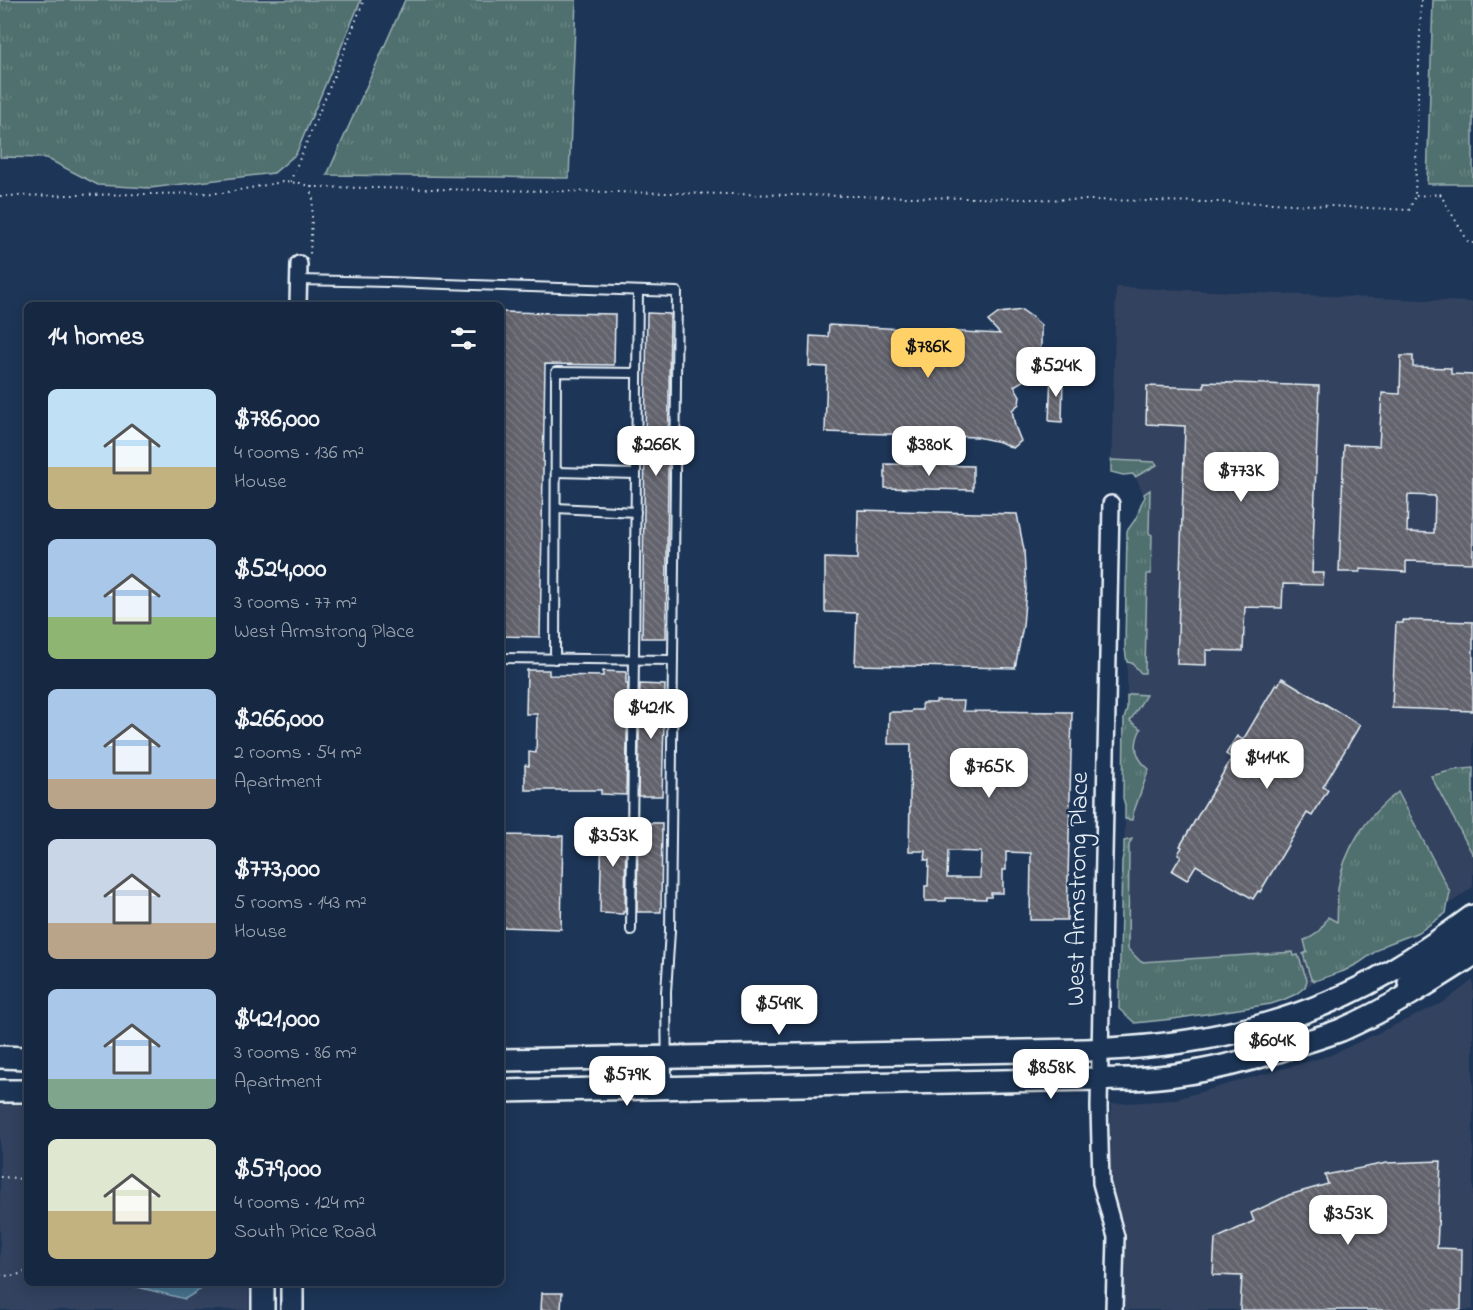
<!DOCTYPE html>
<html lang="en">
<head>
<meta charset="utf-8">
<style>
  body { margin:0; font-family:"Indie Flower",sans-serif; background:#23344c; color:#f1f3f6; height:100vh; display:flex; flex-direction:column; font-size:22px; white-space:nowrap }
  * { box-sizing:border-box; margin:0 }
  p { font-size:20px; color:#9ea6b1 }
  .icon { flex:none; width:33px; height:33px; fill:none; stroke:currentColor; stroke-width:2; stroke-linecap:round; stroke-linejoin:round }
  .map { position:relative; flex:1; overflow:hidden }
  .side { position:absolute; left:24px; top:302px; width:480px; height:984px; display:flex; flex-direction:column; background:#162841; border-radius:9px; box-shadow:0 3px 15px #0003,0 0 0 2px #35445a }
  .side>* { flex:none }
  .price { position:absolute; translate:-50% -51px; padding:0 14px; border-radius:12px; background:#fff; color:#222; font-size:20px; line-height:39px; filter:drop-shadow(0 2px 3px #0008) }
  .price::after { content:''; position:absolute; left:50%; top:36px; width:18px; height:14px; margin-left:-9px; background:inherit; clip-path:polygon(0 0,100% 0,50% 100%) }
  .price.active { background:#ffd166; color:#111 }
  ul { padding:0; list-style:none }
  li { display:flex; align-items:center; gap:18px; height:150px; padding:0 24px }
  li span { display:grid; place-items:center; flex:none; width:168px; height:120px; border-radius:9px; color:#555 }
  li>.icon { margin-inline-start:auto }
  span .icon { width:72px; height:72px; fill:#fffc; stroke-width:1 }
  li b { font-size:26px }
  h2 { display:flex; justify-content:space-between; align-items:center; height:72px; padding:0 24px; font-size:26px }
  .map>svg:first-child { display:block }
</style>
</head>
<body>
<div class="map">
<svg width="1473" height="1310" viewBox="0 0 1473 1310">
  <defs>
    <pattern id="grass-tufts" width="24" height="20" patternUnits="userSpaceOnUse" patternTransform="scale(1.5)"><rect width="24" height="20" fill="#4f6f6e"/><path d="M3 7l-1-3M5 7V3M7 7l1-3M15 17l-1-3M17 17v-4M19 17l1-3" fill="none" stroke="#688483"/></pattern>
    <pattern id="building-back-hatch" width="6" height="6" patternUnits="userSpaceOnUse" patternTransform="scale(1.5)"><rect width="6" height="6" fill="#63636d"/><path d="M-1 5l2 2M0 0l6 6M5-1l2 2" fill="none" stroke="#797a83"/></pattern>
  </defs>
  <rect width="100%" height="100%" fill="#1d3557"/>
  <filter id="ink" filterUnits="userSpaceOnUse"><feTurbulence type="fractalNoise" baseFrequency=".0167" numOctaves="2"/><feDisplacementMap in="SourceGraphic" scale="12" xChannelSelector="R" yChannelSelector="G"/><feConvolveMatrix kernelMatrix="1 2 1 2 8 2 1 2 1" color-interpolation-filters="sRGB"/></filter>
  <g filter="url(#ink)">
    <g fill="#32435e">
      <polygon points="1116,287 1473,302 1473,887 1448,905 1446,913 1419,932 1385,945 1351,968 1315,981 1296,994 1283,1000 1271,1004 1173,1019 1135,1023 1119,1009 1122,861 1124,851 1125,819 1125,805 1123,798 1124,719 1127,709 1127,662 1125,649 1127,531 1137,517 1141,504 1145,497 1134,474 1123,475 1111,472"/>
      <polygon points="1473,980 1473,1310 1106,1310 1111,1104 1172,1100 1331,1055 1444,1002"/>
      <polygon points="0,1103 27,1103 27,1282 249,1283 249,1310 0,1310"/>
    </g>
    <g fill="url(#grass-tufts)" stroke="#9cb0b3" stroke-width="1.5">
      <polygon points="0,0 361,0 296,154 274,173 150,188 98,185 46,158 0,157"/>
      <polygon points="405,0 576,0 569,178 327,175"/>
      <polygon points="1433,0 1473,0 1473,184 1427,184"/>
      <polygon points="1111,460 1155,462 1157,465 1135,477 1133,474 1123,475 1111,472"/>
      <polygon points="1150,490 1149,533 1152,535 1151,574 1147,574 1145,673 1141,673 1132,663 1127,662 1125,649 1127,531 1137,517 1141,504 1145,497 1144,494"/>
      <path d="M1132 694 1146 695 1130 721 1141 729C1133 744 1135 758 1149 769L1133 814 1132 820 1125 819V805L1123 798 1124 719 1127 709V696Z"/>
      <polygon points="1473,768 1473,855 1431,776 1454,770"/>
      <path d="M1398 792 1450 892 1446 913 1419 932 1385 945 1359 963 1344 971 1315 981 1311 979 1303 954 1307 952 1304 940C1316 937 1322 928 1328 917L1337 922C1338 911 1337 900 1338 889 1343 850 1367 815 1398 792Z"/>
      <polygon points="1132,839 1129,845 1128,949 1141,962 1293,952 1294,956 1298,955 1307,980 1305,987 1296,994 1283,1000 1271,1004 1173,1019 1135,1023 1119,1009 1122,861 1124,851 1124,841"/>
    </g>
    <polygon fill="#456f8c" stroke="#86a3b7" stroke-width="1.5" points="127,1283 211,1283 185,1299 130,1285"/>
    <g fill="url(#building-back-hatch)" stroke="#e8f1f8" stroke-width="1.5" fill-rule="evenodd">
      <polygon points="1022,310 1032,317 1041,325 1041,346 1037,358 1041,360 1029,372 1036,373 1014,386 1020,396 1019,404 1012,410 1015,426 1021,441 1013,448 1000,442 977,437 825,432 827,367 809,366 810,336 828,337 829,325 1000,334 988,321 999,313"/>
      <polygon points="501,312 615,314 614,365 545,364 540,637 501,636"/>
      <polygon points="647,313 670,314 666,638 642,638"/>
      <path d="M1401 356H1413V367L1451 368V374L1473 375V563L1406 561V572L1360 569V572H1339L1344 445 1379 446 1382 393 1400 394ZM1408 495 1435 496 1434 533 1407 532Z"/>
      <polygon points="1051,373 1063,373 1062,422 1049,421"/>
      <polygon points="1204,382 1319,386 1312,573 1324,573 1323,585 1283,584 1282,608 1245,607 1243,651 1206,650 1206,665 1177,664 1185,426 1146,424 1147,386 1204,388"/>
      <polygon points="885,464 973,466 973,490 885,488"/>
      <polygon points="858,510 1017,514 1024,550 1026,589 1023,626 1015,668 855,665 857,613 825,612 825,558 857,559"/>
      <polygon points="1403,620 1473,622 1473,711 1392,708 1396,623 1403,623"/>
      <polygon points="527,670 549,670 549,675 603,676 603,671 626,672 626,684 628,684 626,795 601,794 601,790 525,790 525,765 529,766 529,752 536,753 537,714 526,714"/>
      <polygon points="1282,678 1360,725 1323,787 1328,790 1312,816 1307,813 1260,892 1258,891 1253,899 1196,865 1187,880 1172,871 1181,856 1178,854 1182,847 1180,846 1232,758 1226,754 1237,736 1243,740 1276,684 1278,685"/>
      <polygon points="640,684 665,685 662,796 638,796"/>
      <path d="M936 701H964L963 711 1072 712 1067 920H1030L1031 853 1006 852V870H1003V893H991V897H986V899L946 898V901H925V886H928L929 860H925L926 851H909L911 744H888L889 712H911L912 710H922V703H936ZM948 851 981 852 980 878H947Z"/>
      <polygon points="602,822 626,822 625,912 623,912 623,914 600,913"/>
      <polygon points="638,823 662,823 661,912 637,912"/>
      <polygon points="501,835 563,836 561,929 501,927"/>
      <polygon points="1441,1161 1437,1248 1462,1249 1461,1310 1240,1310 1242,1276 1213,1275 1215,1239 1254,1221 1251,1213 1289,1195 1328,1184 1325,1175 1387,1163"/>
      <polygon points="542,1293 562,1293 561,1310 541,1310"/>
    </g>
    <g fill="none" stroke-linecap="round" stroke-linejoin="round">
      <defs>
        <g id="lane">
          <polyline points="299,280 388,282 677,292 670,931 666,992 667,1085"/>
          <polyline points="556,472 636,474"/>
          <polyline points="556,508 636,512"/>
          <polyline points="501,658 673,660"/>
          <polyline points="555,659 556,372 637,373"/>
          <polyline points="631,930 638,291"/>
        </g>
        <g id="street">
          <polyline points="298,304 299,264"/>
          <polyline points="1111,504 1099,1107 1101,1183 1116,1237 1114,1310"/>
        </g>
        <g id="secondary">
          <polyline points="1409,983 1419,973 1473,936"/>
          <polyline points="0,1057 27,1058"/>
          <path d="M501 1060 1085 1050C1192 1047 1295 1027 1389 972 1418 955 1446 936 1473 916"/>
          <polyline points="0,1091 27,1091"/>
          <path d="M501 1091 1099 1079C1168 1082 1237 1066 1302 1043 1315 1039 1328 1035 1341 1030 1387 1010 1431 982 1473 955"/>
          <polyline points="263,1310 263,1282"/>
          <polyline points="292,1310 292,1282"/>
        </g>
      </defs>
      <use href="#lane" stroke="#e8f1f8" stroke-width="12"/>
      <use href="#street" stroke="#e8f1f8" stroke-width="20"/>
      <use href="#secondary" stroke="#e8f1f8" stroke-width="26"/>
      <g stroke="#e8f1f8" stroke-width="2" stroke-dasharray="1.5 4.5" stroke-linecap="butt">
        <polyline points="290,182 333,79 364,0"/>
        <polyline points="311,187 1272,203 1409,210 1415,196 1421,0"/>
        <polyline points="0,196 223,193 282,182 300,183 311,187 313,200 310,254"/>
        <polyline points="1416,196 1440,194 1469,243 1473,243"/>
        <polyline points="0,1177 17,1178 27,1182"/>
        <path d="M0 1275C9 1277 19 1275 27 1271"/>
      </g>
      <use href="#lane" stroke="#1d3557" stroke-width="8"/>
      <use href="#street" stroke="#1d3557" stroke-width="15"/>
      <use href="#secondary" stroke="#1d3557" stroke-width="21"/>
    </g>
  </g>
  <g text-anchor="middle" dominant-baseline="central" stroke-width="5" stroke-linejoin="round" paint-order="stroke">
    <g font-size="26" fill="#e8f1f8" stroke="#1d3557">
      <text transform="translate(1079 889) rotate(-89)">West Armstrong Place</text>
    </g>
  </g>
</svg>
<b class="price active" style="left:928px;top:379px">$786K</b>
<b class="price" style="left:1056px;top:398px">$524K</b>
<b class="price" style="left:656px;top:477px">$266K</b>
<b class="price" style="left:929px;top:477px">$380K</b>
<b class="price" style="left:1241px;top:503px">$773K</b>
<b class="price" style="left:651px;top:740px">$421K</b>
<b class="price" style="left:1267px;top:790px">$414K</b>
<b class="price" style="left:989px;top:799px">$765K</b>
<b class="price" style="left:613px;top:868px">$353K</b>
<b class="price" style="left:779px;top:1036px">$549K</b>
<b class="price" style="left:1272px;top:1073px">$604K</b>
<b class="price" style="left:1051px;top:1100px">$858K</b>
<b class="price" style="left:627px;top:1107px">$579K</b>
<b class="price" style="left:1348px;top:1246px">$353K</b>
<section class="side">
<h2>14 homes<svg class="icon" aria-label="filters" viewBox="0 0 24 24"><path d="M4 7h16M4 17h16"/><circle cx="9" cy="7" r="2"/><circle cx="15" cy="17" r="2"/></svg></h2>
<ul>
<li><span style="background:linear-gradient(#bfe0f5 65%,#c2b280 0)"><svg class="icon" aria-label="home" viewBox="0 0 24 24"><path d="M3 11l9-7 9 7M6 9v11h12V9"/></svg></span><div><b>$786,000</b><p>4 rooms · 136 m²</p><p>House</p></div></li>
<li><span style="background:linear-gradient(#a9c7e8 65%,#8fb573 0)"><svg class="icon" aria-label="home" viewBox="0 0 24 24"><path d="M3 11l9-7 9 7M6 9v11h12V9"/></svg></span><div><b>$524,000</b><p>3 rooms · 77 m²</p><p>West Armstrong Place</p></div></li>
<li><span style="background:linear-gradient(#a9c7e8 75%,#b9a48a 0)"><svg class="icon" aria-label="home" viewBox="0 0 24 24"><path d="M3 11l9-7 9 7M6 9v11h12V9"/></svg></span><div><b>$266,000</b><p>2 rooms · 54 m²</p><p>Apartment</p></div></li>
<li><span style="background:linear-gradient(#c9d6e8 70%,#b9a48a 0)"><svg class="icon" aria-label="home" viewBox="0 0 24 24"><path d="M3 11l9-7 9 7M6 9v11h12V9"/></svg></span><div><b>$773,000</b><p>5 rooms · 143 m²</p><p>House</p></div></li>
<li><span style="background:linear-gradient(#a9c7e8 75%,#7fa58c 0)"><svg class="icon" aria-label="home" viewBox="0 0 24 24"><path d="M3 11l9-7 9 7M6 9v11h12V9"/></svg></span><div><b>$421,000</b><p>3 rooms · 86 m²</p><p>Apartment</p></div></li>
<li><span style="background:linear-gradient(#dfe7d0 60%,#c2b280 0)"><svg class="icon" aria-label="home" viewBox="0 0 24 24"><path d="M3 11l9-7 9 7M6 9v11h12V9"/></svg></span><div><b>$579,000</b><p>4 rooms · 124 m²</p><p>South Price Road</p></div></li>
</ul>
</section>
</div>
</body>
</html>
